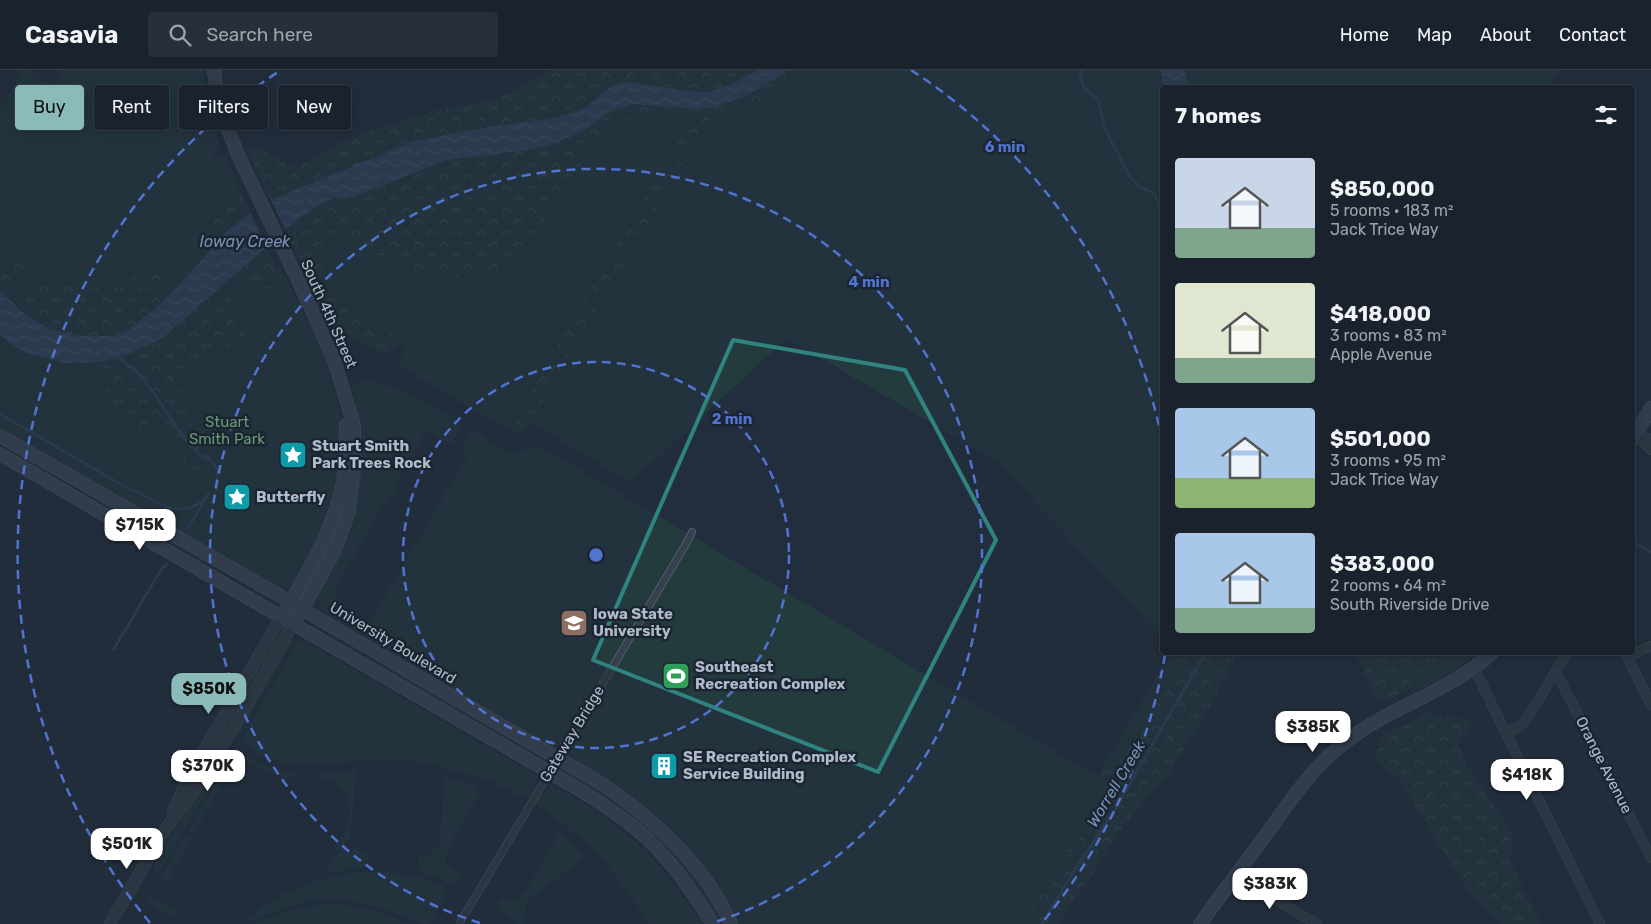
<!DOCTYPE html>
<html lang="en">
<head>
<meta charset="utf-8">
<style>
  body { margin:0; font-family:Rubik,sans-serif; background:#272f3a; color:#f1f3f6; height:100vh; display:flex; flex-direction:column; font-size:19px; white-space:nowrap }
  * { box-sizing:border-box; margin:0 }
  p { font-size:16px; color:#9fa4aa }
  .icon { flex:none; width:28px; height:28px; fill:none; stroke:currentColor; stroke-width:2; stroke-linecap:round; stroke-linejoin:round }
  .map { position:relative; flex:1; overflow:hidden }
  .side { position:absolute; left:1160px; top:15px; width:475px; height:570px; display:flex; flex-direction:column; background:#1a222e; border-radius:5px; box-shadow:0 2px 12px #0003,0 0 0 1px #383f4a }
  .side>* { flex:none }
  .hud { position:absolute; left:15px; top:15px; width:475px; height:45px; display:flex; gap:10px }
  .price { position:absolute; translate:-50% -42px; padding:0 11px; border-radius:10px; background:#fff; color:#222; font-size:16px; line-height:32px; filter:drop-shadow(0 1px 2px #0008) }
  .price::after { content:''; position:absolute; left:50%; top:30px; width:15px; height:11px; margin-left:-8px; background:inherit; clip-path:polygon(0 0,100% 0,50% 100%) }
  .price.on { background:#8bbbb9; color:#111 }
  ul { padding:0; list-style:none }
  li { display:flex; align-items:center; gap:15px; height:125px; padding:0 15px }
  li span { display:grid; place-items:center; flex:none; width:140px; height:100px; border-radius:5px; color:#555 }
  li>.icon { margin-inline-start:auto }
  span .icon { width:60px; height:60px; fill:#fffc; stroke-width:1 }
  li b { font-size:21px }
  h2 { display:flex; justify-content:space-between; align-items:center; height:60px; padding:0 15px; font-size:21px }
  .tag { padding:0 18px; border-radius:5px; background:#1a222e; box-shadow:0 2px 12px #0003,0 0 0 1px #383f4a; font-size:18px; line-height:45px }
  .tag.on { background:#8bbbb9; color:#111 }
  header { display:flex; align-items:center; gap:30px; box-sizing:border-box; height:70px; padding:0 25px; background:#1a222e; border-bottom:1px solid #383f4a }
  header strong { font-size:24px }
  nav { display:flex; gap:28px; margin-inline-start:auto; font-size:18px }
  .search { width:350px; height:45px; background:#272f3a; display:flex; align-items:center; gap:12px; box-sizing:border-box; padding:0 18px; border-radius:5px; color:#9fa4aa; font-size:19px }
  .map>svg:first-child { display:block }
</style>
</head>
<body>
<header>
<strong>Casavia</strong>
<div class="search"><svg class="icon" aria-label="search" viewBox="0 0 24 24"><circle cx="10" cy="10" r="6"/><path d="M15 15l6 6"/></svg>Search here</div>
<nav><a>Home</a><a>Map</a><a>About</a><a>Contact</a></nav>
</header>
<div class="map">
<svg width="1651" height="854" viewBox="0 0 1651 854">
  <defs>
    <pattern id="forest-crowns" width="20" height="18" patternUnits="userSpaceOnUse" patternTransform="scale(1.25)"><rect width="20" height="18" fill="#243b3e"/><path d="M2 6a3 3 0 1 1 6 0M12 15a3 3 0 1 1 6 0" fill="none" stroke="#415558"/></pattern>
    <pattern id="water-waves" width="16" height="10" patternUnits="userSpaceOnUse" patternTransform="scale(1.25)"><rect width="16" height="10" fill="#354965"/><path d="M0 5q4-4 8 0t8 0" fill="none" stroke="#50617a"/></pattern>
  </defs>
  <rect width="100%" height="100%" fill="#222e3d"/>
  <g fill="#243b3e">
    <polygon points="23,0 30,0 55,15 63,0 203,0 209,43 220,75 212,82 215,88 225,86 240,121 219,145 219,156 226,153 238,153 216,173 181,213 163,230 167,223 165,218 165,198 143,198 116,218 105,220 70,212 45,211 15,226 13,224 15,216 33,192 32,187 23,184 2,190 0,189 0,40"/>
    <path d="M807 0H1561L1550 18H1162V568L999 393 787 268 631 412 531 353 696 71C700 66 704 60 708 56 737 32 783 32 807 0Z"/>
    <polygon points="665,42 693,48 513,351 511,358 512,362 398,295 404,279 401,272 353,235 337,224 323,199 321,178 326,164 335,163 354,175 413,199 458,208 510,197 533,170 595,71 613,57 635,47"/>
    <path d="M266 176 276 198 280 196C317 269 354 331 339 416 337 426 332 436 328 445 323 460 318 474 310 487 302 500 296 521 278 520L0 360V264L8 272 205 230Z"/>
    <path d="M364 311C401 314 432 336 463 354L451 374 426 360 393 418 400 422 397 427 390 423 338 513C329 539 349 545 368 556L468 385 463 381 462 379 473 360C484 367 499 380 512 381 524 382 531 375 544 378L1097 707 1171 583H1211L1179 587 1139 662 1119 691 1106 698 1101 710V721L1097 731 1022 854H735L660 754 380 579 363 565 325 543 319 537 321 535 319 529 316 528V525L333 493 358 357 352 316 357 312Z"/>
    <polygon points="310,555 368,589 404,605 552,691 549,697 309,557"/>
    <polygon points="292,568 295,570 236,670 234,667 289,571"/>
    <path d="M303 570 542 709 537 708 533 716 536 718 529 730 495 714 496 710 489 707 487 711C454 699 421 690 386 689 345 688 287 706 252 679 248 676 246 671 242 668L297 573Z"/>
    <polygon points="1391,583 1479,583 1447,605 1411,623"/>
    <polygon points="227,679 231,679 225,691 185,760 177,755"/>
    <path d="M235 681C255 692 274 702 298 704L299 706C283 712 252 696 238 688L193 764 187 762Z"/>
    <path d="M559 694C574 703 590 712 605 722 655 756 695 801 725 854H717L683 802 555 701Z"/>
    <path d="M356 701 350 770H346L345 783 353 784 355 772 358 781 363 784 369 783V789L363 798 329 802 326 799 331 794 340 781 334 778C338 771 343 764 346 757 355 735 346 712 322 708L321 706 323 704Z"/>
    <path d="M445 708 476 717 474 720 480 723 446 780 448 781 446 787V795L461 805 456 814 422 803 420 795 418 792 419 786C426 787 431 787 433 779H439Z"/>
    <path d="M548 712C617 752 660 785 702 854H649C620 805 583 764 535 734L542 722 546 723 551 716 547 713Z"/>
    <polygon points="175,759 183,763 157,806 154,800 155,794"/>
    <path d="M560 763 586 787 524 833 527 837 522 847 526 854H516L496 837 501 828C509 832 516 831 521 823L524 824Z"/>
    <polygon points="185,764 191,768 168,807 173,811 171,813 160,808 161,806"/>
    <path d="M377 802 409 805 445 815 442 822 447 825 430 854H424C381 835 336 822 290 836 277 840 256 853 243 851 285 819 324 802 377 802Z"/>
    <polygon points="150,825 178,841 173,849 147,830"/>
    <path d="M327 834C355 835 384 842 409 854H254L291 840Z"/>
  </g>
  <g fill="url(#forest-crowns)">
    <polygon points="553,0 757,0 729,15 711,22 686,21 651,16 609,18 586,37 568,44 543,50 489,57 414,71 271,130 247,81 259,78 280,91 300,96 346,70 377,59 439,40 476,33 510,23"/>
    <path d="M787 0H807C783 32 737 32 708 56 704 60 700 66 696 71L531 353 520 363 512 362 511 358 513 351 692 48 665 42 636 47 613 57 595 70 533 170 510 196 458 208 413 199 354 175 335 163 326 164 321 178 323 199 337 224 382 255 401 272 389 282H377L326 252 286 161 312 141 334 128 353 127 446 90 520 81 548 76 611 41 633 34 694 39 731 32 762 17Z"/>
    <polygon points="240,121 251,143 238,153 226,153 209,159 208,154 219,145"/>
    <path d="M266 176 276 198 279 217 276 222C259 220 267 206 241 213L236 211 234 206 235 203Z"/>
    <polygon points="23,184 32,187 33,192 8,228 0,221 0,189 2,190"/>
    <polygon points="159,194 165,198 165,218 167,223 163,230 153,240 131,258 116,266 81,266 49,259 38,253 11,231 15,226 45,211 70,212 105,220 116,218 143,198"/>
    <path d="M216 221C238 224 248 251 244 270 227 280 186 288 180 309 179 314 181 320 181 325 183 336 184 344 190 354 197 366 208 375 212 389L203 401 196 400 185 395 182 385 183 375C166 361 143 366 126 352 117 345 114 328 107 319 100 310 90 302 82 293L103 291 134 282 151 274Z"/>
    <path d="M1198 582 1238 583 1205 645 1167 706 1126 752 1059 854H1022L1097 731 1101 721 1102 703 1106 698 1119 691 1139 662 1180 587C1186 583 1193 586 1198 582Z"/>
    <polygon points="1356,583 1437,583 1446,598 1392,628 1383,631 1376,627"/>
    <polygon points="1430,641 1435,647 1458,648 1473,652 1457,674 1469,699 1513,763 1510,791 1541,854 1501,854 1465,817 1419,743 1403,712 1379,694 1375,683 1384,666"/>
  </g>
  <g fill="url(#water-waves)">
    <polygon points="757,0 787,0 774,10 744,27 713,38 694,39 633,34 611,41 582,62 548,76 520,81 446,90 353,127 334,128 312,140 288,158 162,268 134,282 103,291 82,293 64,293 26,283 8,272 0,264 0,221 26,245 49,259 81,266 116,266 131,258 153,240 181,213 229,159 266,132 414,71 489,57 543,50 568,44 586,37 609,18 620,13 628,12 686,21 711,22 729,15"/>
    <polygon points="1161,0 1185,0 1189,17 1163,17"/>
  </g>
  <polygon fill="#222e3d" points="270,128 287,163 267,179 250,141"/>
  <g fill="none" stroke-linecap="round" stroke-linejoin="round">
    <g stroke="#354965" stroke-width="2.5">
      <polyline points="1081,0 1080,6 1083,16 1098,30 1105,59 1130,107 1140,117 1154,123 1162,143"/>
      <polyline points="118,285 120,289 136,301 151,319 183,367 200,385 211,391 217,398 217,410 215,414"/>
      <path d="M0 344 129 419C152 425 163 445 191 437 199 434 205 431 209 423"/>
      <polyline points="188,458 204,432"/>
      <polyline points="1632,472 1651,482"/>
      <polyline points="114,579 162,498 167,494"/>
      <polyline points="1042,854 1072,804 1113,743 1206,582"/>
    </g>
    <defs>
      <polyline id="pedestrian" points="686,474 692,462"/>
      <g id="minor">
        <polyline points="1635,365 1651,380"/>
        <polyline points="1635,365 1651,369"/>
        <polyline points="1625,582 1651,635"/>
        <polyline points="1627,587 1651,576"/>
        <polyline points="1474,598 1600,854"/>
        <polyline points="1556,602 1651,788"/>
        <polyline points="1506,662 1517,658 1525,651 1568,582"/>
        <polyline points="1235,806 1317,854"/>
      </g>
      <g id="tertiary">
        <polyline points="173,742 188,708 281,547"/>
        <polyline points="110,854 166,758 188,729 226,670 293,554"/>
      </g>
      <g id="secondary">
        <polyline points="214,0 217,22 224,49 238,85 306,227 335,293 354,356 354,399 349,441 335,480 299,545"/>
        <path d="M0 366 280 526 602 714C653 748 706 797 731 854"/>
        <polyline points="1632,370 1651,338"/>
        <path d="M0 384 573 716C595 729 616 742 636 759 668 785 691 820 713 854"/>
        <path d="M286 539C314 493 342 444 346 389 347 378 345 366 346 355"/>
        <path d="M1200 854C1223 822 1247 791 1270 759 1292 728 1314 696 1344 673 1390 636 1450 622 1493 582"/>
      </g>
    </defs>
    <use href="#pedestrian" stroke="#545d6b" stroke-width="8"/>
    <use href="#minor" stroke="#545d6b" stroke-width="10"/>
    <use href="#tertiary" stroke="#545d6b" stroke-width="12"/>
    <use href="#secondary" stroke="#545d6b" stroke-width="14"/>
    <use href="#pedestrian" stroke="#36404d" stroke-width="6"/>
    <use href="#minor" stroke="#36404d" stroke-width="9"/>
    <use href="#tertiary" stroke="#36404d" stroke-width="11"/>
    <use href="#secondary" stroke="#444f60" stroke-width="12"/>
    <defs>
      <polyline id="pedestrian-bridge" points="459,854 686,474"/>
    </defs>
    <use href="#pedestrian-bridge" stroke="#545d6b" stroke-width="8" stroke-linecap="butt"/>
    <use href="#pedestrian-bridge" stroke="#36404d" stroke-width="6"/>
  </g>
  <path d="M0 0H1651V854H0ZM733 270 905 300 996 470 878 702 593 590Z" fill="#222e3d" fill-opacity=".55" fill-rule="evenodd"/>
  <path fill="none" stroke="#2f8480" stroke-width="4" stroke-linejoin="round" d="M733 270 905 300 996 470 878 702 593 590Z"/>
  <g fill="none" stroke="#5174d2" stroke-width="2.5" stroke-dasharray="9 6">
    <circle cx="596" cy="485" r="193"/>
    <path d="M480 853A386 386 0 1 1 712 853"/>
    <path d="M1165 585A578 578 0 0 1 1042 853M150 853A578 578 0 0 1 281 0M911 0A578 578 0 0 1 1162 370"/>
  </g>
  <defs>
    <symbol id="sight-square" viewBox="-11 -11 22 22"><rect x="-9" y="-9" width="18" height="18" rx="4" fill="#0f9aa8" stroke="#1b2532"/><path d="M0-6L1.8-2.2L6-1.7L2.9 1.2L3.7 5.4L0 3.3L-3.7 5.4L-2.9 1.2L-6-1.7L-1.8-2.2Z" fill="#fff"/></symbol>
    <symbol id="university-square" viewBox="-11 -11 22 22"><rect x="-9" y="-9" width="18" height="18" rx="4" fill="#8d6e63" stroke="#1b2532"/><path d="M0-5L7-2L0 1L-7-2ZM-4 1L0 2.5L4 1V4Q0 6-4 4Z" fill="#fff"/></symbol>
    <symbol id="stadium-square" viewBox="-11 -11 22 22"><rect x="-9" y="-9" width="18" height="18" rx="4" fill="#2e9e5b" stroke="#1b2532"/><path d="M0-5a6.5 5 0 1 0 0 10a6.5 5 0 1 0 0-10ZM-3.5-1.8h7v3.6h-7Z" fill="#fff"/></symbol>
    <symbol id="building-square" viewBox="-11 -11 22 22"><rect x="-9" y="-9" width="18" height="18" rx="4" fill="#0f9aa8" stroke="#1b2532"/><path d="M-4-6H4V6H1V3H-1V6H-4ZM-2.5-4.3h1.7v1.8h-1.7ZM.8-4.3h1.7v1.8H.8ZM-2.5-1h1.7V.8h-1.7ZM.8-1h1.7V.8H.8Z" fill="#fff"/></symbol>
  </defs>
  <g fill-rule="evenodd">
    <use href="#sight-square" x="277" y="369" width="32" height="32"/>
    <use href="#sight-square" x="221" y="411" width="32" height="32"/>
    <use href="#university-square" x="558" y="537" width="32" height="32"/>
    <use href="#stadium-square" x="660" y="590" width="32" height="32"/>
    <use href="#building-square" x="648" y="680" width="32" height="32"/>
  </g>
  <g text-anchor="middle" dominant-baseline="central" stroke-width="5" stroke-linejoin="round" paint-order="stroke">
    <g font-size="15" fill="#b1bac8" stroke="#1b2532">
      <text transform="translate(329 244) rotate(66)">South 4th Street</text>
      <text transform="translate(393 573) rotate(31)">University Boulevard</text>
      <text transform="translate(572 664) rotate(-59)">Gateway Bridge</text>
      <text transform="translate(1604 695) rotate(63)">Orange Avenue</text>
    </g>
    <g font-size="15" fill="#689a73" stroke="#1b2532">
      <text x="227" y="352">Stuart<tspan x="227" dy="17">Smith Park</tspan></text>
    </g>
    <g font-size="15" font-weight="bold" fill="#b1bac8" stroke="#1b2532" text-anchor="start">
      <text x="312" y="376">Stuart Smith<tspan x="312" dy="17">Park Trees Rock</tspan></text>
      <text x="256" y="427">Butterfly</text>
      <text x="593" y="544">Iowa State<tspan x="593" dy="17">University</tspan></text>
      <text x="695" y="597">Southeast<tspan x="695" dy="17">Recreation Complex</tspan></text>
      <text x="683" y="687">SE Recreation Complex<tspan x="683" dy="17">Service Building</tspan></text>
    </g>
    <g font-size="16" font-style="italic" fill="#7891b2" stroke="#1b2532">
      <text x="245" y="171">Ioway Creek</text>
      <text transform="translate(1116 714) rotate(-59)">Worrell Creek</text>
    </g>
  </g>
  <circle cx="596" cy="485" r="8" fill="#5174d2" stroke="#1b2532" stroke-width="2.5"/>
  <g font-size="15" text-anchor="middle" font-weight="bold" fill="#5174d2" stroke="#1b2532" stroke-width="5" stroke-linejoin="round" paint-order="stroke">
    <text x="1005" y="82">6 min</text>
    <text x="869" y="217">4 min</text>
    <text x="732" y="354">2 min</text>
  </g>
</svg>
<b class="price" style="left:140px;top:481px">$715K</b>
<b class="price on" style="left:209px;top:645px">$850K</b>
<b class="price" style="left:1313px;top:683px">$385K</b>
<b class="price" style="left:208px;top:722px">$370K</b>
<b class="price" style="left:1527px;top:731px">$418K</b>
<b class="price" style="left:127px;top:800px">$501K</b>
<b class="price" style="left:1270px;top:840px">$383K</b>
<div class="hud">
<a class="tag on">Buy</a>
<a class="tag">Rent</a>
<a class="tag">Filters</a>
<a class="tag">New</a>
</div>
<section class="side">
<h2>7 homes<svg class="icon" aria-label="filters" viewBox="0 0 24 24"><path d="M4 7h16M4 17h16"/><circle cx="9" cy="7" r="2"/><circle cx="15" cy="17" r="2"/></svg></h2>
<ul>
<li><span style="background:linear-gradient(#c9d6e8 70%,#7fa58c 0)"><svg class="icon" aria-label="home" viewBox="0 0 24 24"><path d="M3 11l9-7 9 7M6 9v11h12V9"/></svg></span><div><b>$850,000</b><p>5 rooms · 183 m²</p><p>Jack Trice Way</p></div></li>
<li><span style="background:linear-gradient(#dfe7d0 75%,#7fa58c 0)"><svg class="icon" aria-label="home" viewBox="0 0 24 24"><path d="M3 11l9-7 9 7M6 9v11h12V9"/></svg></span><div><b>$418,000</b><p>3 rooms · 83 m²</p><p>Apple Avenue</p></div></li>
<li><span style="background:linear-gradient(#a9c7e8 70%,#8fb573 0)"><svg class="icon" aria-label="home" viewBox="0 0 24 24"><path d="M3 11l9-7 9 7M6 9v11h12V9"/></svg></span><div><b>$501,000</b><p>3 rooms · 95 m²</p><p>Jack Trice Way</p></div></li>
<li><span style="background:linear-gradient(#a9c7e8 75%,#7fa58c 0)"><svg class="icon" aria-label="home" viewBox="0 0 24 24"><path d="M3 11l9-7 9 7M6 9v11h12V9"/></svg></span><div><b>$383,000</b><p>2 rooms · 64 m²</p><p>South Riverside Drive</p></div></li>
</ul>
</section>
</div>
</body>
</html>
